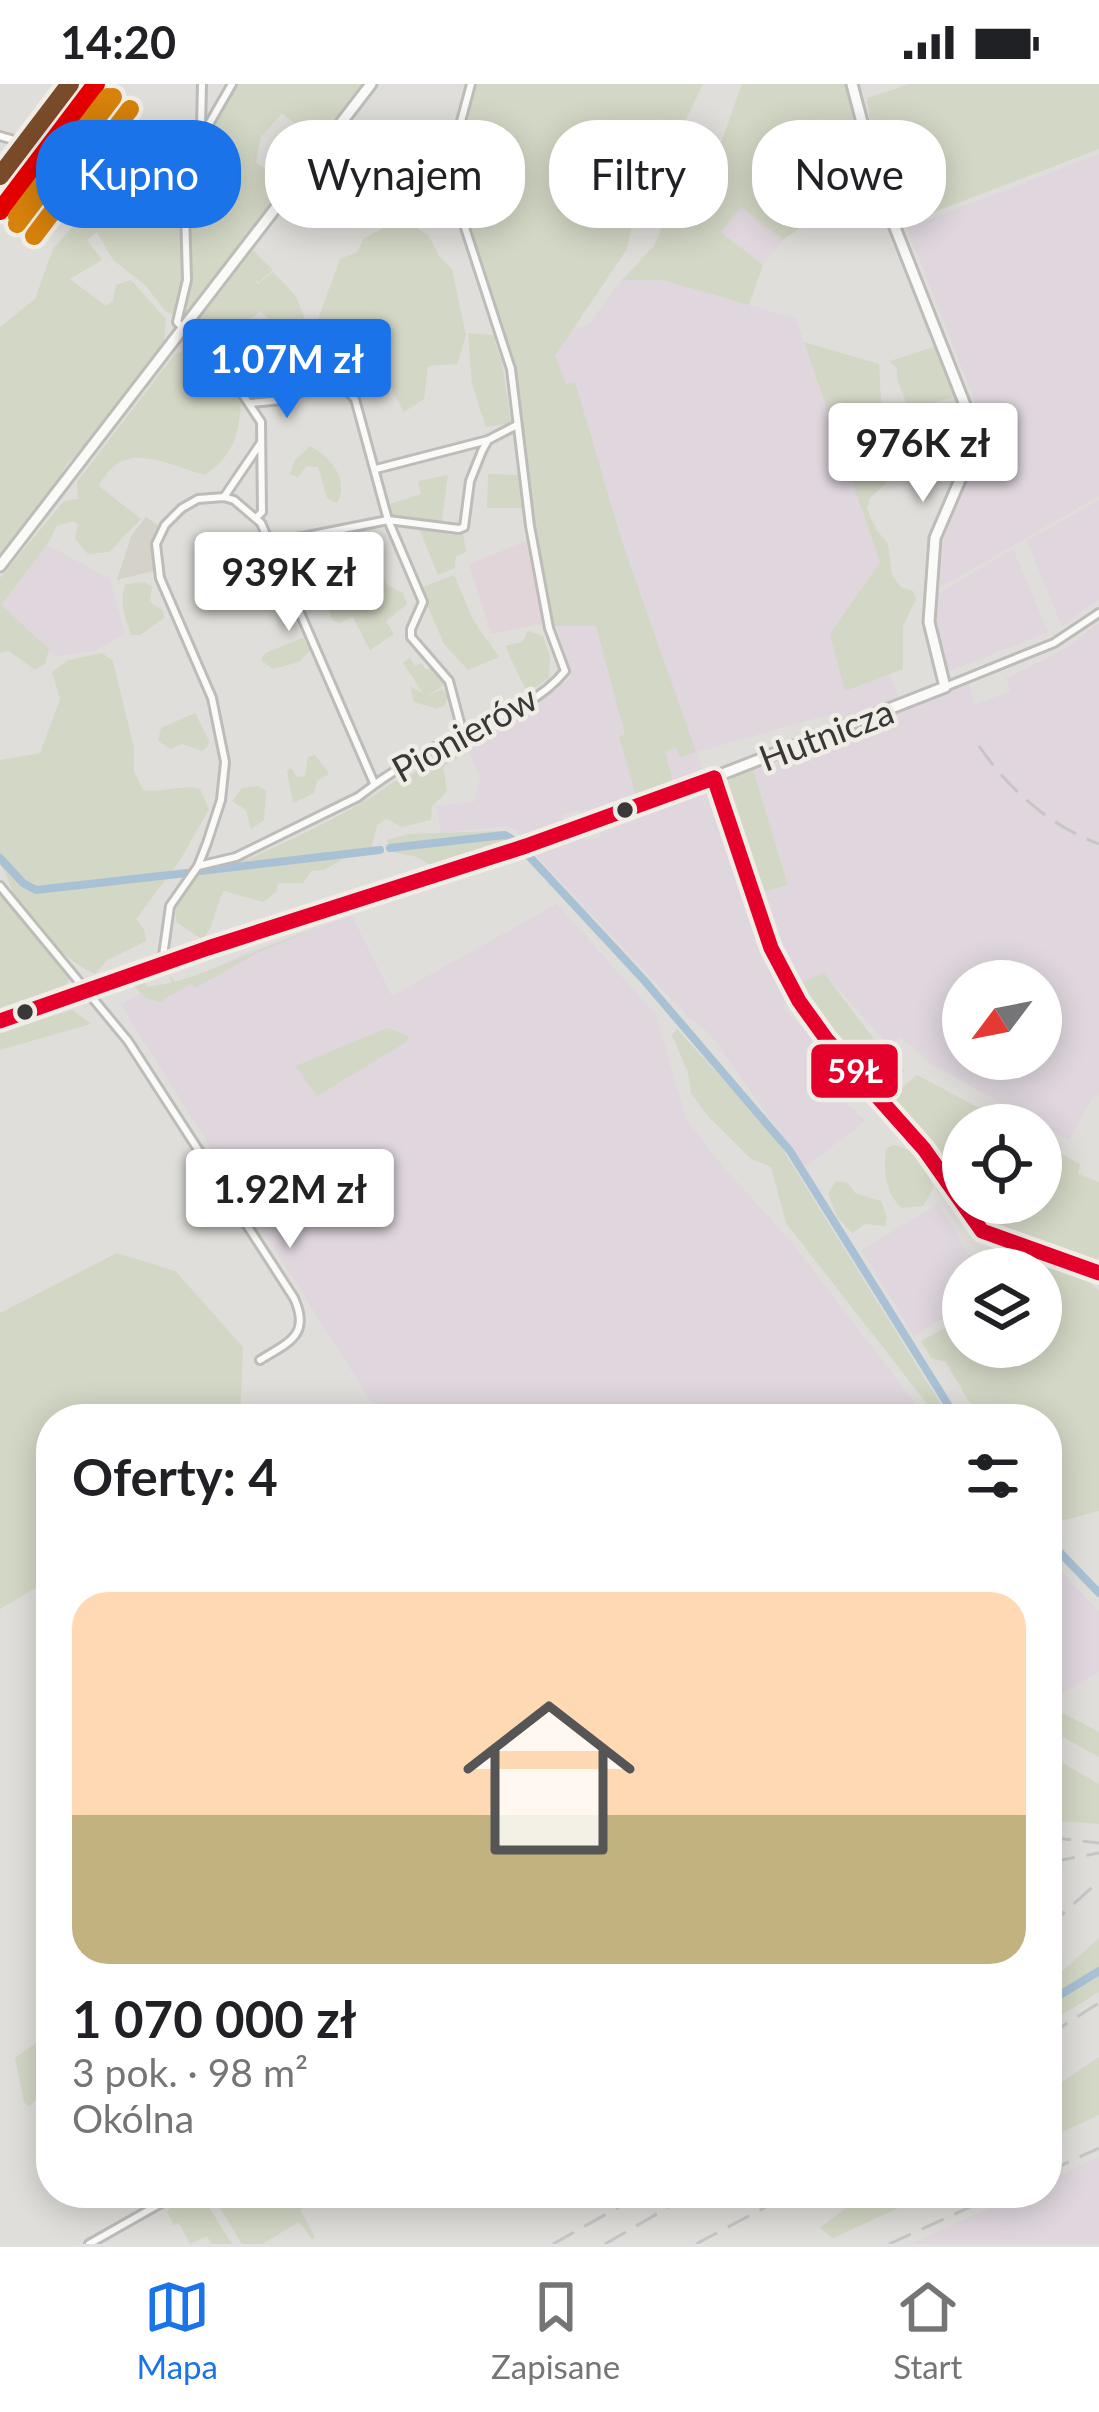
<!DOCTYPE html>
<html lang="pl">
<head>
<meta charset="utf-8">
<style>
  body { margin:0; font-family:Lato,sans-serif; background:#f2f2f2; color:#202124; height:100vh; display:flex; flex-direction:column; font-size:45px; white-space:nowrap }
  * { box-sizing:border-box; margin:0 }
  p { font-size:39px; color:#757577 }
  .icon { flex:none; width:66px; height:66px; fill:none; stroke:currentColor; stroke-width:2; stroke-linecap:round; stroke-linejoin:round }
  .map { position:relative; flex:1; overflow:hidden }
  .drawer { position:absolute; left:36px; top:1320px; width:1026px; height:804px; display:flex; flex-direction:column; background:#fff; border-radius:48px; box-shadow:0 6px 30px #0003 }
  .drawer>* { flex:none }
  .banner { position:absolute; left:36px; top:36px; width:1029px; height:108px; display:flex; gap:24px }
  .needle { width:78px; rotate:238deg }
  .controls { position:absolute; left:942px; top:876px; display:grid; gap:24px }
  .controls a { display:grid; place-items:center; width:120px; height:120px; border-radius:50%; background:#fff; box-shadow:0 6px 30px #0003; font-size:60px }
  .price { position:absolute; translate:-50% -102px; padding:0 27px; border-radius:12px; background:#fff; color:#222; font-size:39px; line-height:78px; filter:drop-shadow(0 3px 6px #0008) }
  .price::after { content:''; position:absolute; left:50%; top:72px; width:36px; height:27px; margin-left:-18px; background:inherit; clip-path:polygon(0 0,100% 0,50% 100%) }
  .price.selected { background:#1a73e8; color:#fff }
  ul { padding:0; list-style:none }
  li { display:grid; align-content:center; gap:24px; height:636px; padding:0 36px }
  li span { display:grid; place-items:center; height:372px; border-radius:36px; color:#555 }
  li>.icon { margin-inline-start:auto }
  span .icon { width:216px; height:216px; fill:#fffc; stroke-width:1 }
  li b { font-size:51px }
  h2 { display:flex; justify-content:space-between; align-items:center; height:144px; padding:0 36px; font-size:51px }
  .tag { padding:0 42px; border-radius:48px; background:#fff; box-shadow:0 6px 30px #0003; font-size:42px; line-height:108px }
  .tag.selected { background:#1a73e8; color:#fff }
  .status { display:flex; justify-content:space-between; align-items:center; height:84px; padding:0 60px; background:#fff; direction:ltr }
  .status svg { height:33px; fill:currentColor }
  .menu { display:flex; justify-content:space-around; align-items:center; height:168px; border-top:3px solid #e0e0e0; background:#fff; font-size:33px; color:#757577 }
  .menu a { display:grid; justify-items:center; gap:6px }
  .menu .selected { color:#1a73e8 }
  .map>svg:first-child { display:block }
</style>
</head>
<body>
<div class="status"><b>14:20</b><svg viewBox="0 0 49 12"><path d="M0 12V9h3v3zM5 12V6h3v6zM10 12V3h3v9zM15 12V0h3v12zM26 1h20v11H26zM47 4h2v5h-2z"/></svg></div>
<div class="map">
<svg width="1099" height="2160" viewBox="0 0 1099 2160">
  <rect width="100%" height="100%" fill="#dfdeda"/>
  <polygon fill="#d5d2c9" points="146,433 163,445 158,453 158,486 117,496 131,452"/>
  <g fill="#dfd6de" fill-rule="evenodd">
    <polygon points="1099,70 1099,412 936,506 941,466 950,434 999,332 990,326 980,330 907,144"/>
    <polygon points="741,123 783,156 763,181 721,148"/>
    <polygon points="622,196 662,196 796,235 880,478 830,550 846,607 889,590 899,615 856,632 837,637 834,629 697,668 703,688 638,718 582,737 579,726 562,731 564,742 521,756 518,746 506,742 441,749 436,722 474,718 480,692 463,656 530,624 533,617 572,594 557,542 551,542 516,286 574,242 579,245 588,241"/>
    <polygon points="1099,416 1099,515 1062,542 1027,457"/>
    <polygon points="47,461 110,495 125,550 94,567 57,572 43,564 1,521"/>
    <polygon points="1013,465 1048,548 947,588 937,549 936,511"/>
    <path d="M1099 538V1011L1092 1014 1069 1056 931 980 901 953 889 962 824 889 796 901 756 810 788 800 753 685 969 600 975 621 1010 607 1006 594 1066 564ZM963 897H1041V975H963Z"/>
    <polygon points="702,707 709,710 745,818 758,844 776,900 786,915 783,924 849,989 846,1019 865,1037 805,1083 710,950 690,935 532,767 567,753 568,756 584,750 586,757 600,753 600,749 614,744 613,739"/>
    <polygon points="557,820 656,931 686,1035 723,1083 794,1161 927,1335 382,1335 121,921 144,907 198,893 241,871 352,832 392,912"/>
    <polygon points="938,1120 977,1185 963,1185 963,1222 914,1252 862,1166"/>
    <polygon points="1047,1473 1099,1527 1099,1588 1047,1618"/>
    <polygon points="1099,2073 1099,2160 911,2160 1022,2109 1047,2109 1047,2097"/>
  </g>
  <polygon fill="#e2d5da" points="527,457 546,539 491,550 469,480"/>
  <g fill="#d3d7c5">
    <path d="M235 0H363L332 40 321 41 312 54 282 29 261 53 256 78 285 100 184 234 166 228 145 201 113 176 97 148 87 156 102 176 70 195 106 222 113 217 116 201 131 196 166 235 164 259 175 270 193 263 212 279 241 318C239 351 233 372 205 391 163 379 123 354 99 402L141 435 109 468 88 470 75 455 78 440 73 437 57 442 47 461 1 521 49 565 45 580 35 586 9 567 0 569V494L64 417 78 415 77 398 174 271 164 260 101 343 66 381 53 408 0 476V243L35 215 53 165 77 138 170 78 185 86 194 99 180 138 182 170 183 138 201 98 203 65 213 57 214 38Z"/>
    <polygon points="475,0 703,0 682,44 640,99 627,165 555,272 566,300 575,298 622,458 696,668 680,673 676,663 665,668 674,702 638,718 619,653 625,650 596,542 551,542 530,426 516,286 455,97"/>
    <polygon points="742,0 849,0 859,47 849,110 783,156 741,123 721,148 763,181 749,221 662,196 622,196 654,162 677,106 712,84"/>
    <polygon points="910,0 1099,0 1099,65 897,142 873,61 867,14"/>
    <polygon points="67,49 80,53 97,87 93,95 73,104 49,87 47,78"/>
    <polygon points="402,135 429,152 439,172 452,185 466,252 457,280 428,282 424,315 404,328 387,296 370,296 365,303 352,303 330,288 317,238 340,175 357,168 364,154"/>
    <polygon points="253,166 273,186 259,198 254,195 258,200 273,188 295,211 314,256 309,260 314,262 317,277 307,276 303,265 297,268 261,227 241,241 239,250 223,264 231,271 233,282 229,284 199,255 196,240"/>
    <polygon points="468,249 493,251 502,279 511,339 486,343 472,300"/>
    <polygon points="804,258 879,280 882,338 891,355 885,371 886,399 870,414 867,425 876,445 888,460 892,492 901,503 913,507 916,515 903,542 903,585 845,607 830,550 880,478"/>
    <polygon points="937,262 956,312 909,326 897,295 897,285 890,277"/>
    <path d="M310 362C331 373 350 396 337 419L327 414 318 383 306 382 298 393 290 390 295 376Z"/>
    <polygon points="488,390 519,391 524,424 487,424"/>
    <polygon points="448,391 441,442 390,435 387,421 421,410 418,397"/>
    <polygon points="419,444 452,451 463,449 466,468 456,472 455,484 438,491"/>
    <polygon points="326,459 333,460 343,483 358,489 377,481 387,501 403,509 407,520 386,537 394,550 370,566 353,533 339,539 331,535 330,521 345,514 333,488 321,492 311,472"/>
    <polygon points="454,491 473,536 499,573 468,586 444,560 420,504"/>
    <path d="M144 498 152 502 150 518 163 527 164 534 140 551H131C126 533 118 518 126 500Z"/>
    <polygon points="528,547 543,552 550,572 549,594 527,609 505,562 522,558"/>
    <polygon points="303,554 311,566 299,578 273,585 261,576 265,569"/>
    <path d="M102 569 113 577 134 664V687L143 706C163 709 179 700 200 705L209 725 180 776 136 835 144 845 146 857 107 876 95 890C65 876 37 845 17 816 10 805 9 792 0 781V676L40 669 60 615 52 588 68 576Z"/>
    <polygon points="410,574 415,582 421,579 426,586 432,582 447,599 426,613 442,605 448,613 445,621 437,625 414,618 410,603 423,609 403,579"/>
    <polygon points="195,629 209,657 207,663 202,667 182,660 171,665 158,657 161,644"/>
    <path d="M456 659 460 672 443 683 447 707 432 723 431 736 402 743 386 735 377 741 370 770 345 774 324 786 311 787 303 799H278L276 808 263 818 224 807C215 821 214 846 202 855L176 838C174 816 186 796 207 785 220 778 239 779 253 773 301 751 352 728 395 697L403 698 431 674Z"/>
    <polygon points="315,671 329,690 317,697 314,709 293,719 287,687 291,684 297,693 305,692 308,673"/>
    <polygon points="753,685 788,801 756,810 720,697"/>
    <polygon points="258,702 266,707 264,736 251,745 246,726 232,717 242,704"/>
    <polygon points="500,747 510,750 510,760 434,783 417,773 392,768 387,756 408,750"/>
    <polygon points="0,806 66,885 69,896 65,901 0,925"/>
    <path d="M316 844 257 869 195 904 192 899 164 915V919L146 914 131 899 142 891 147 903 171 899 170 892 175 898C223 883 268 861 316 844Z"/>
    <polygon points="824,889 888,974 905,987 881,1004 817,937 796,901"/>
    <polygon points="72,926 91,940 0,966 0,948"/>
    <polygon points="387,944 409,952 406,958 317,1012 296,982"/>
    <polygon points="677,945 773,1050 950,1335 939,1335 786,1139 771,1083 751,1075 708,1032 691,1009 688,988 672,951"/>
    <polygon points="917,991 1011,1041 963,1041 963,1118 927,1058 890,1014"/>
    <path d="M1041 1059 1080 1080 1078 1090 1099 1098V1171L1093 1184C1079 1177 1063 1167 1048 1163 1007 1151 989 1160 963 1119H1041Z"/>
    <path d="M893 1061C914 1063 926 1086 934 1103L923 1122 901 1124C886 1109 883 1087 886 1065Z"/>
    <polygon points="836,1097 848,1099 855,1109 881,1117 887,1133 885,1142 865,1140 852,1149 837,1133 828,1109"/>
    <polygon points="117,1169 175,1187 243,1263 240,1335 51,1335 51,1495 0,1525 0,1229"/>
    <path d="M999 1174C1033 1177 1074 1180 1099 1207V1427L1065 1436 1055 1433 1049 1423 1057 1402 1047 1378V1335H979L946 1278 931 1274 921 1257 963 1234V1263H1041V1185H984Z"/>
    <polygon points="1063,1629 1099,1648 1099,1673 1047,1644"/>
    <polygon points="1047,1670 1099,1700 1099,1740 1047,1736"/>
    <polygon points="1099,1854 1099,1908 1047,1940 1047,1901"/>
    <polygon points="46,1952 51,1957 51,1998 29,2023 24,2018 15,1974"/>
    <polygon points="1099,1973 1099,2031 1047,2055 1047,2008"/>
    <polygon points="186,2109 191,2109 171,2122 200,2109 232,2160 212,2160 207,2152 190,2160 179,2139 174,2141 167,2128 170,2123 167,2124"/>
    <polygon points="211,2109 227,2109 230,2114 234,2109 329,2109 300,2126 315,2153 312,2155 299,2138 262,2160 242,2160"/>
    <polygon points="865,2109 931,2109 833,2154 820,2144"/>
  </g>
  <g fill="none" stroke-linecap="round" stroke-linejoin="round">
    <g stroke="#a8c1d5" stroke-width="3">
      <polyline points="56,64 95,69 142,84 148,90"/>
      <polyline points="151,92 177,99 190,93 195,97"/>
    </g>
    <g stroke="#a8c1d5" stroke-width="8">
      <polyline points="390,764 505,751 518,759"/>
      <polyline points="527,770 643,895 790,1067 957,1335"/>
      <polyline points="0,774 23,799 36,806 187,789"/>
      <polyline points="200,787 380,766"/>
      <polyline points="1047,1455 1099,1509"/>
      <polyline points="1047,1919 1099,1887"/>
    </g>
    <defs>
      <g id="street">
        <polyline points="202,0 200,85 185,127 187,196 177,238 233,296 261,338 262,428 257,433"/>
        <polyline points="0,52 34,62"/>
        <polyline points="201,54 232,0"/>
        <polyline points="449,82 471,0"/>
        <polyline points="250,319 282,316 322,299 341,299 355,315 388,436 459,445 464,443 470,397 482,367 488,356 517,341"/>
        <polyline points="376,385 488,356"/>
        <polyline points="224,413 260,360"/>
        <polyline points="272,459 388,436 423,518 411,545 411,553 449,597 463,650"/>
        <polyline points="945,603 1054,559 1099,529"/>
        <path d="M198 782 236 773 358 713C390 688 432 663 470 646 503 632 542 616 565 587L549 544 530 442 511 285 458 122 449 82 433 62 366 53 340 40"/>
        <path d="M0 802 128 957 294 1214C311 1251 289 1258 260 1276"/>
        <polyline points="162,879 170,822 198,782 207,759 221,716 225,678 212,614 160,494 156,460 165,441 182,424 198,415 224,413 234,416 261,439 374,699"/>
        <polyline points="89,2160 179,2109"/>
      </g>
      <g id="secondary">
        <polyline points="0,482 371,0"/>
        <path d="M714 694C737 769 757 850 799 917 833 971 884 1015 924 1065 945 1092 957 1123 982 1147L1099 1189"/>
        <polyline points="0,937 73,914 162,879 620,730 945,603 929,538 935,454 978,354 879,103 852,0"/>
      </g>
    </defs>
    <use href="#street" stroke="#bdbcb9" stroke-width="12"/>
    <use href="#secondary" stroke="#bdbcb9" stroke-width="15"/>
    <use href="#street" stroke="#fafaf9" stroke-width="6"/>
    <use href="#secondary" stroke="#fafaf9" stroke-width="9"/>
    <g stroke="#c6c6c6" stroke-width="3" stroke-dasharray="24 12" stroke-linecap="butt">
      <path d="M979 662C1009 706 1049 741 1099 760"/>
      <polyline points="1047,1753 1099,1759"/>
      <polyline points="1051,1778 1099,1769"/>
      <polyline points="1047,1844 1099,1797"/>
      <polyline points="1047,1952 1099,1919"/>
      <polyline points="1047,2088 1099,2064"/>
      <polyline points="553,2160 644,2109"/>
      <polyline points="605,2160 693,2109"/>
      <polyline points="696,2160 792,2109"/>
      <polyline points="889,2160 1001,2109"/>
    </g>
    <defs>
      <g id="bus-1">
        <polyline points="714,694 771,864 799,917 827,956 924,1065 982,1147 1099,1189"/>
        <polyline points="0,937 208,864 526,762 714,694"/>
      </g>
    </defs>
    <use href="#bus-1" stroke="#efede6" stroke-width="24"/>
    <use href="#bus-1" stroke="#e4002b" stroke-width="15"/>
    <defs>
      <polyline id="rail-1" points="0,127 96,0"/>
      <polyline id="rail-2" points="17,140 113,13"/>
      <polyline id="rail-3" points="0,92 70,0"/>
      <polyline id="rail-4" points="34,152 130,25"/>
      <polyline id="rail-5" points="17,133 108,13"/>
    </defs>
    <use href="#rail-1" stroke="#efede6" stroke-width="27"/>
    <use href="#rail-2" stroke="#efede6" stroke-width="27"/>
    <use href="#rail-3" stroke="#efede6" stroke-width="27"/>
    <use href="#rail-4" stroke="#efede6" stroke-width="27"/>
    <use href="#rail-5" stroke="#efede6" stroke-width="27"/>
    <use href="#rail-1" stroke="#e50000" stroke-width="18"/>
    <use href="#rail-2" stroke="#d7820b" stroke-width="18"/>
    <use href="#rail-3" stroke="#7a4b2a" stroke-width="18"/>
    <use href="#rail-4" stroke="#d7820b" stroke-width="18"/>
    <use href="#rail-5" stroke="#d7820b" stroke-width="18"/>
  </g>
  <g fill="#393836" stroke="#efede6" stroke-width="4.5">
    <circle cx="625" cy="726" r="10"/>
    <circle cx="25" cy="928" r="10"/>
  </g>
  <g text-anchor="middle" dominant-baseline="central" stroke-width="9" stroke-linejoin="round" paint-order="stroke">
    <g font-size="36" fill="#393836" stroke="#efede6">
      <text transform="translate(464 649) rotate(-29)">Pionierów</text>
      <text transform="translate(826 650) rotate(-21)">Hutnicza</text>
    </g>
  </g>
  <rect stroke="#efede6" stroke-width="4.5" x="809" y="958" width="91" height="58" rx="12" fill="#e4002b"/>
  <g font-size="33" text-anchor="middle" font-weight="bold" fill="#fff">
    <text x="855" y="999">59Ł</text>
  </g>
</svg>
<div class="controls">
<a><svg class="needle" viewBox="-14 -14 28 28"><path d="M0-13l5 13h-10z" fill="#e53935"/><path d="M0 13l5-13h-10z" fill="#757577"/></svg></a>
<a><svg class="icon" aria-label="locate" viewBox="0 0 24 24"><circle cx="12" cy="12" r="6"/><path d="M12 2v4M12 18v4M2 12h4M18 12h4"/></svg></a>
<a><svg class="icon" aria-label="layers" viewBox="0 0 24 24"><path d="M12 4l9 5-9 5-9-5zM3 14l9 5 9-5"/></svg></a>
</div>
<b class="price selected" style="left:287px;top:337px">1.07M zł</b>
<b class="price" style="left:923px;top:421px">976K zł</b>
<b class="price" style="left:289px;top:550px">939K zł</b>
<b class="price" style="left:290px;top:1167px">1.92M zł</b>
<div class="banner">
<a class="tag selected">Kupno</a>
<a class="tag">Wynajem</a>
<a class="tag">Filtry</a>
<a class="tag">Nowe</a>
</div>
<section class="drawer">
<h2>Oferty: 4<svg class="icon" aria-label="filters" viewBox="0 0 24 24"><path d="M4 7h16M4 17h16"/><circle cx="9" cy="7" r="2"/><circle cx="15" cy="17" r="2"/></svg></h2>
<ul>
<li><span style="background:linear-gradient(#ffd9b3 60%,#c2b280 0)"><svg class="icon" aria-label="home" viewBox="0 0 24 24"><path d="M3 11l9-7 9 7M6 9v11h12V9"/></svg></span><div><b>1 070 000 zł</b><p>3 pok. · 98 m²</p><p>Okólna</p></div></li>
</ul>
</section>
</div>
<nav class="menu">
<a class="selected"><svg class="icon" aria-label="map" viewBox="0 0 24 24"><path d="M3 6l6-2 6 2 6-2v14l-6 2-6-2-6 2zM9 4v14M15 6v14"/></svg>Mapa</a>
<a><svg class="icon" aria-label="saved" viewBox="0 0 24 24"><path d="M7 4h10v16l-5-4-5 4z"/></svg>Zapisane</a>
<a><svg class="icon" aria-label="home" viewBox="0 0 24 24"><path d="M3 11l9-7 9 7M6 9v11h12V9"/></svg>Start</a>
</nav>
</body>
</html>
